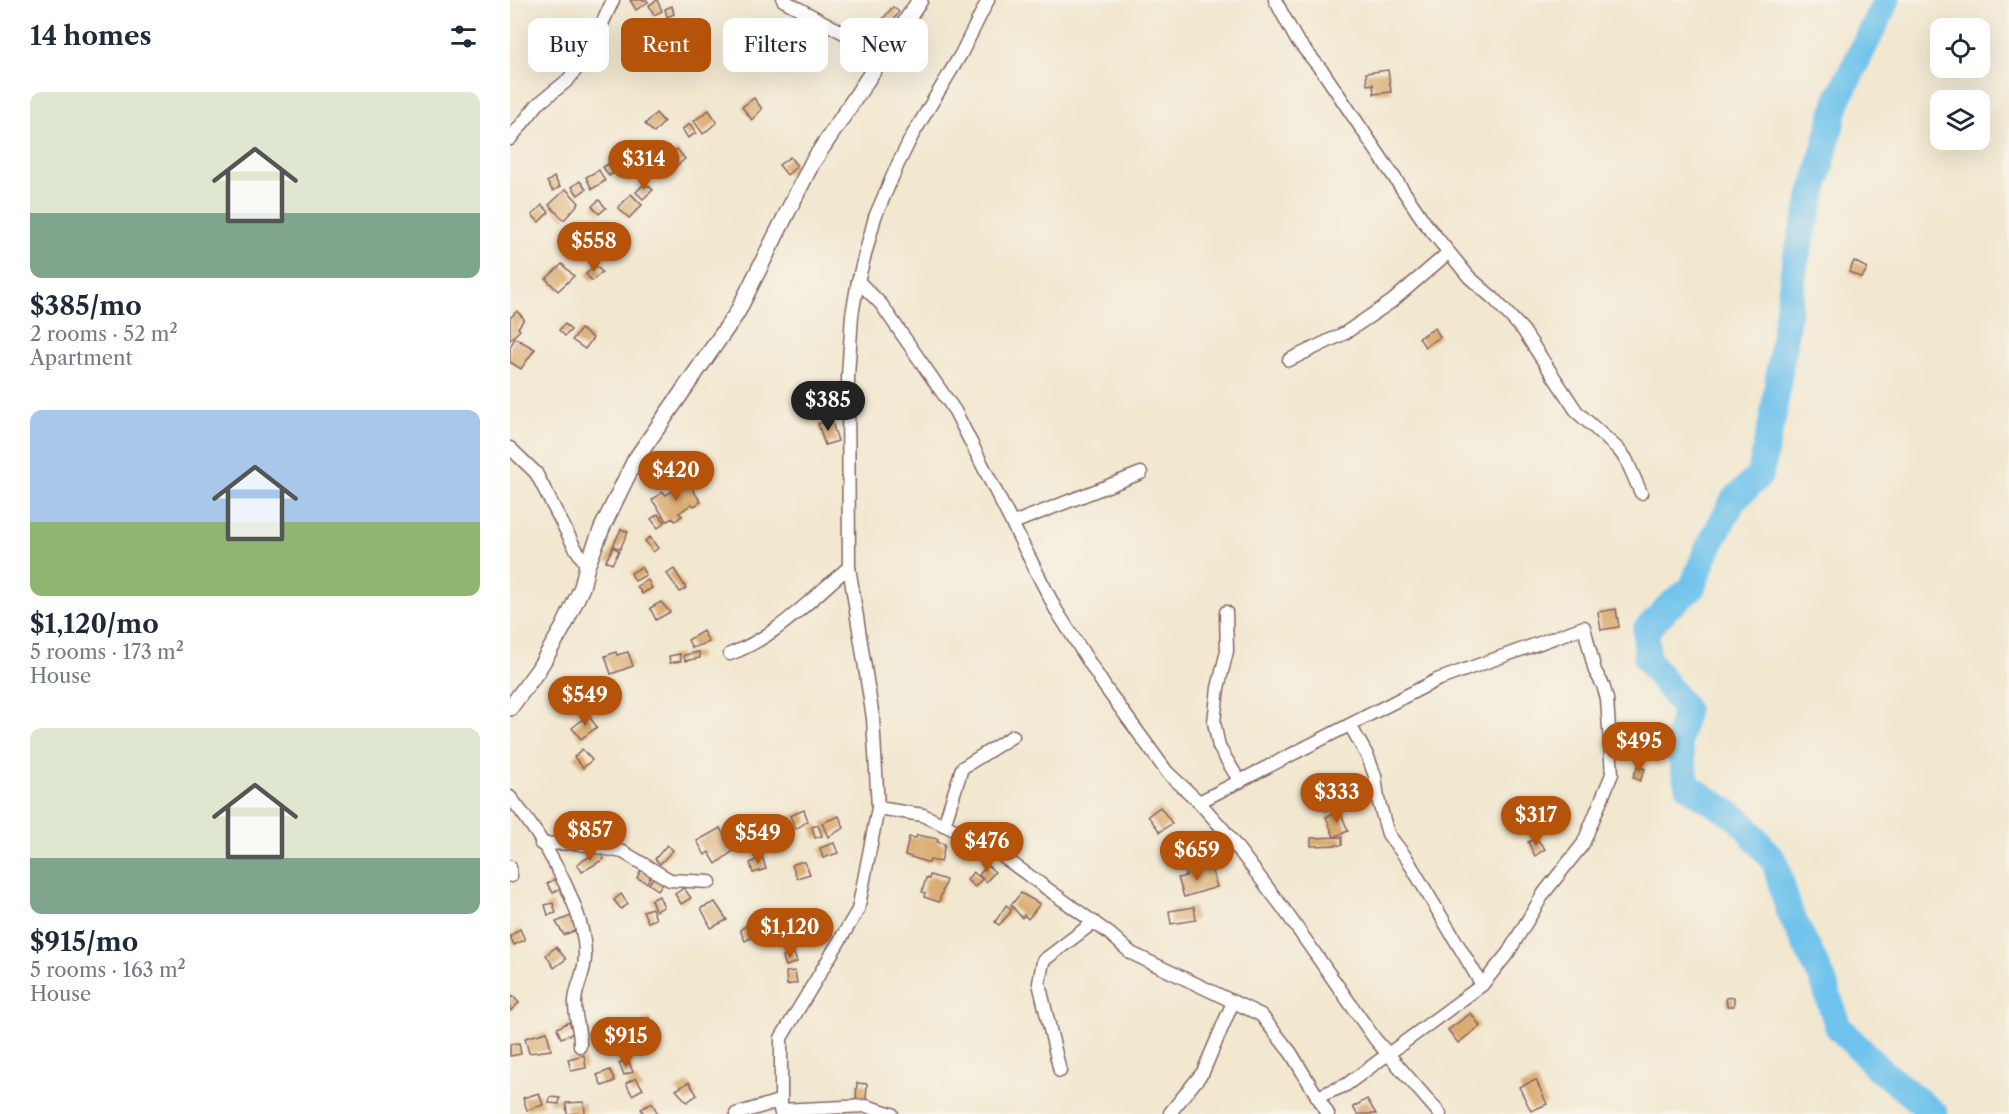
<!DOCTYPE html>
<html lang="en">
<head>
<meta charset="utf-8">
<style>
  body { margin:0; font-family:"Libre Caslon Text",serif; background:#f2f2f3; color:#1f2937; height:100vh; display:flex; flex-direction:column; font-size:22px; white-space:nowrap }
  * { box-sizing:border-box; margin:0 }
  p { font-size:20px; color:#747a83 }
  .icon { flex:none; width:33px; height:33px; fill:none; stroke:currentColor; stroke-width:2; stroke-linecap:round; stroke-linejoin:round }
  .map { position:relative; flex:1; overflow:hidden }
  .details { display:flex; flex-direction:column; background:#fff; width:510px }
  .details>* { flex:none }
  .hud { position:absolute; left:18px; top:18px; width:570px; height:54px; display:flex; gap:12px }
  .fabs { position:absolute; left:1420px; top:18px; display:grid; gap:12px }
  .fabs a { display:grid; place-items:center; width:60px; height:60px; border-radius:12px; background:#fff; box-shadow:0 6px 24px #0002; font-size:30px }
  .price { position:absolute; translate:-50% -51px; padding:0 14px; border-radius:21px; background:#b45309; color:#fff; font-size:20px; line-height:39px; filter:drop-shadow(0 2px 3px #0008) }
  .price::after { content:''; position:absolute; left:50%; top:36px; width:18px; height:14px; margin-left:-9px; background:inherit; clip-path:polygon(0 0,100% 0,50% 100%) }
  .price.on { background:#222; color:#fff }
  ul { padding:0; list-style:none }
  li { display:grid; align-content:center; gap:12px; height:318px; padding:0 30px }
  li span { display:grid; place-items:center; height:186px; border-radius:12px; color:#555 }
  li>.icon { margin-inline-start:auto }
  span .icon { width:108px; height:108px; fill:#fffc; stroke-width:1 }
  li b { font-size:26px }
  h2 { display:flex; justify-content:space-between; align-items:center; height:72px; padding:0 30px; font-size:26px }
  .chip { padding:0 21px; border-radius:12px; background:#fff; box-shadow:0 6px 24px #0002; font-size:21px; line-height:54px }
  .chip.on { background:#b45309; color:#fff }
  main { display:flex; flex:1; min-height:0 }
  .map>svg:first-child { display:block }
</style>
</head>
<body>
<main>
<section class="details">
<h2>14 homes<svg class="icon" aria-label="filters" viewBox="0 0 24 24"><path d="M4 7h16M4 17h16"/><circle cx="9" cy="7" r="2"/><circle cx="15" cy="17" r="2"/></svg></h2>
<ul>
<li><span style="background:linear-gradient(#dfe7d0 65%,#7fa58c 0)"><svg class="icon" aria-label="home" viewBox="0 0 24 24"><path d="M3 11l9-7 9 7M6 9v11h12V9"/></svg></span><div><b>$385/mo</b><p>2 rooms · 52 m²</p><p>Apartment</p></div></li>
<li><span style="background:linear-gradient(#a9c7e8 60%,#8fb573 0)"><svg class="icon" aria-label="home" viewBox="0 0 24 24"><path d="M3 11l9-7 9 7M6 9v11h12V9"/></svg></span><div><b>$1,120/mo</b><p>5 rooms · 173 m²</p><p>House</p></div></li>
<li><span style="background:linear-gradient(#dfe7d0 70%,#7fa58c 0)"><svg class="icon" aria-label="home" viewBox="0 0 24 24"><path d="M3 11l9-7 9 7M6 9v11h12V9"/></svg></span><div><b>$915/mo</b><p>5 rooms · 163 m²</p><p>House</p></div></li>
</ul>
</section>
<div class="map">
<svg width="1499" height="1114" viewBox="0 0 1499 1114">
  <rect width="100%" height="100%" fill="#f7f3e8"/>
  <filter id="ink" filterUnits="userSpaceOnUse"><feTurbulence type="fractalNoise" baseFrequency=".0167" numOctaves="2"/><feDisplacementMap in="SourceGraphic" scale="12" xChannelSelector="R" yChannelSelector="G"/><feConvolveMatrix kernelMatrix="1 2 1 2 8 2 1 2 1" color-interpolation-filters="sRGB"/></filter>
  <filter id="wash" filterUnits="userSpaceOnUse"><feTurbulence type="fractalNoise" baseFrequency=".008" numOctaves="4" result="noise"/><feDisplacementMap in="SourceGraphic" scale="24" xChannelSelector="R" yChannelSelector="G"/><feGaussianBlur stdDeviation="1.35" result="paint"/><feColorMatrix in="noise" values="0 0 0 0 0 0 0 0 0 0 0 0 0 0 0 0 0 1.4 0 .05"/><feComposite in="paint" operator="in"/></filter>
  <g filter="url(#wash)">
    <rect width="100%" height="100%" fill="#f2e7cf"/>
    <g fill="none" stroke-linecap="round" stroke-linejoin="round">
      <polyline stroke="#70c3ec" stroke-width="27" points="1377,0 1327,101 1285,262 1263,416 1250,475 1223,501 1197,550 1182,588 1159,606 1136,630 1137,659 1175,709 1168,744 1178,786 1231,821 1265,862 1279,911 1313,980 1328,1027 1370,1070 1425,1114"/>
    </g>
    <g id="blocks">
      <g fill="#daac71">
        <polygon points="120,0 137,0 138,2 126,10"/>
        <polygon points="147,0 152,11 144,15 139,5"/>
        <polygon points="162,6 164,14 157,17 155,9"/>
        <polygon points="383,7 389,12 367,42 358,36"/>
        <polygon points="878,70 881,92 864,94 863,84 857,85 856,73"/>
        <polygon points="244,98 252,109 242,120 232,107"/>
        <polygon points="199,110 207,122 193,134 184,121"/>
        <polygon points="146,113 154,122 144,133 135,124"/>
        <polygon points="180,124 186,133 178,138 172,129"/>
        <polygon points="167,149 175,159 163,169 155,159"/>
        <polygon points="280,157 287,166 277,175 269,165"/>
        <polygon points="105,160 110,169 99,176 93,167"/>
        <polygon points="89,170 95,181 82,189 76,177"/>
        <polygon points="44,177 50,187 43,191 37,182"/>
        <polygon points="70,181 76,189 68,195 62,187"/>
        <polygon points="135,183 143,190 133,199 126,192"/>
        <polygon points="56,189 69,203 54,220 39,205"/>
        <polygon points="121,194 132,205 119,218 108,208"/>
        <polygon points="89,200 96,208 89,214 82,206"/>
        <polygon points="32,205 39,212 29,222 22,215"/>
        <polygon points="98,222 106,231 101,236 93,228"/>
        <polygon points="81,234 91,244 76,259 66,249"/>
        <polygon points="1344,261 1357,268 1352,278 1339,272"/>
        <polygon points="52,264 64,276 48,291 36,279"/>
        <polygon points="85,265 92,272 82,281 76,274"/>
        <polygon points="7,311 14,319 8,328 10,330 0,340 0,318"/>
        <polygon points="55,324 61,330 55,336 49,330"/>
        <polygon points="925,328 930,337 915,347 909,338"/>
        <polygon points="71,329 83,338 75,349 62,340"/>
        <polygon points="5,338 25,349 11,369 0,362 0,347"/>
        <polygon points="321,419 328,441 315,445 308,424"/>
        <polygon points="177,481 191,502 184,506 182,504 169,513 172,516 165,521 163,518 157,521 142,500 153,492 156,495"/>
        <polygon points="148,514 155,522 148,528 141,519"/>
        <polygon points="111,529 118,532 110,549 103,546"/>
        <polygon points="140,537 148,548 143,552 135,541"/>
        <polygon points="103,547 109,551 102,564 96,561"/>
        <polygon points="131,567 136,575 125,581 121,573"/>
        <polygon points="164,569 176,588 170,592 157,574"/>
        <polygon points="138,580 142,588 132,594 127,586"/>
        <polygon points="151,602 160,612 146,620 140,608"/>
        <polygon points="1106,609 1109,627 1091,630 1088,612"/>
        <polygon points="193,631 199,642 182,648 178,640"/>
        <polygon points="106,652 107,655 118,652 123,666 101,674 95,656"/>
        <polygon points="189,652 190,658 175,661 174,655"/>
        <polygon points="170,654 171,661 160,663 159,656"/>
        <polygon points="78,715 87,727 71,739 62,728"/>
        <polygon points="1125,737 1136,740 1132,757 1122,755"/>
        <polygon points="72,749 82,760 73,768 64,757"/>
        <polygon points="1128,766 1135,769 1130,781 1123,777"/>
        <polygon points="823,784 830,807 815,811 808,788"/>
        <polygon points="650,807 662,823 650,832 638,816"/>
        <polygon points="294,810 298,821 286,829 280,816"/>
        <polygon points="830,811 838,831 824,837 816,817"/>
        <polygon points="329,816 334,828 318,837 312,823"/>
        <polygon points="308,825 312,836 305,838 302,827"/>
        <polygon points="272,827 275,834 265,840 261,831"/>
        <polygon points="210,828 223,851 206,864 199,852 195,855 187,841"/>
        <polygon points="260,832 263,841 251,846 248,837"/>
        <polygon points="407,835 428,839 427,842 435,844 431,862 420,860 419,863 395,855 399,837 406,838"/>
        <polygon points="832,837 832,845 801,846 801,838"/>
        <polygon points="1026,838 1035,849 1025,856 1018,842"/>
        <polygon points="324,843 328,853 313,858 310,848"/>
        <polygon points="157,845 163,850 150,864 145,859"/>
        <polygon points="89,851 94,859 72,872 67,864"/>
        <polygon points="252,856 256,869 243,873 240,863"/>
        <polygon points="290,862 295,862 300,874 287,878 282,865"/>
        <polygon points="477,865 485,872 476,882 469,875"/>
        <polygon points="701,867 707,887 674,897 668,878 676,876 675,872"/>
        <polygon points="131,870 141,875 137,883 127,878"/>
        <polygon points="463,872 472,879 465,887 457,880"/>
        <polygon points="420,875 436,880 429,902 414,897 415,893 412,892 416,878 419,879"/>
        <polygon points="144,876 153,883 148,890 139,884"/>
        <polygon points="46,878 52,887 43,893 37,884"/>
        <polygon points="174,888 181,898 171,904 165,894"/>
        <polygon points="511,893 530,904 518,919 514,915 512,918 501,905"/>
        <polygon points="111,894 118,904 111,909 104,900"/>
        <polygon points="149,896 154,907 146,911 141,900"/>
        <polygon points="205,902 217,920 201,928 191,908"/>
        <polygon points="43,903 46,913 38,915 35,905"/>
        <polygon points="496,905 501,909 500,913 489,925 485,922"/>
        <polygon points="684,907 686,920 661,924 659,911"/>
        <polygon points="142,908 146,919 138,922 133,911"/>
        <polygon points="282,911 288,923 278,928 272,916"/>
        <polygon points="61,916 66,930 54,935 46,922"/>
        <polygon points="245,919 251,933 235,941 230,930"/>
        <polygon points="299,927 303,940 286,946 281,934"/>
        <polygon points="10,929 15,940 4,945 0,936"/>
        <polygon points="46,947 56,959 44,968 36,955"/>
        <polygon points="283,951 287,962 276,966 273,957"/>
        <polygon points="285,971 287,983 277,985 276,972"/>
        <polygon points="3,996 9,1003 0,1011 0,999"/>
        <polygon points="1224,997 1224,1006 1217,1006 1216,998"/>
        <polygon points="961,1013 970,1026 948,1043 938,1030"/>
        <polygon points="139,1018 144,1027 137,1031 132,1021"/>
        <polygon points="59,1022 64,1033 51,1038 47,1028"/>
        <polygon points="94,1025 99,1041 88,1045 83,1029"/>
        <polygon points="121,1030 127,1041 116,1049 109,1036"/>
        <polygon points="37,1032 41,1050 19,1053 15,1038"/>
        <polygon points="9,1043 11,1054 0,1056 0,1044"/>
        <polygon points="74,1055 76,1068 61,1071 58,1059"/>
        <polygon points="118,1060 123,1072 114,1075 109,1063"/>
        <polygon points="100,1070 105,1081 92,1086 87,1075"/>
        <polygon points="126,1078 133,1089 122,1095 116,1083"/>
        <polygon points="1026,1080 1037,1104 1021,1111 1009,1087"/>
        <polygon points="179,1082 187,1095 177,1102 166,1090"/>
        <polygon points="347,1083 357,1084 356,1100 346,1099"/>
        <polygon points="29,1093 33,1105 17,1110 13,1098"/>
        <polygon points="40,1097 50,1098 49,1104 39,1103"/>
        <polygon points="857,1099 866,1114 847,1114 843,1107"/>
        <polygon points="74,1102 75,1113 57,1114 56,1103"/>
        <polygon points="142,1103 148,1114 134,1114 131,1109"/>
      </g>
    </g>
  </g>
  <g filter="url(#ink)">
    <use href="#blocks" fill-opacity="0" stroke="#856564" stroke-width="1.5"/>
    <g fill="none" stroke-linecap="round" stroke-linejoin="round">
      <defs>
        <g id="minor">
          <polyline points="273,0 372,54"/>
          <polyline points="765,0 786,39 814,73 915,223 959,277 984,299 1013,330 1067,412 1108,449 1116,459 1131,493"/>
          <polyline points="0,139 28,104 58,80 78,54 103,0"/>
          <polyline points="348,281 371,304 445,411 546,610 595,687 657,772 689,802 713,829 773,908 865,1039 930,1114"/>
          <polyline points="779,360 835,333 881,302 938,253"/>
          <polyline points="0,448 26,473 64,546 77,566"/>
          <polyline points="503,523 631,473"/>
          <polyline points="716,612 717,651 708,688 704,722 709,747 730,782"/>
          <path d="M220 654C265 638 303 597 339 567"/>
          <polyline points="840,725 858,757 865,776 868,799 878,834 897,859 972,985"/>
          <path d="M0 797C31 835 76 907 75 957 75 973 66 986 65 1001 64 1017 71 1031 70 1046"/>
          <polyline points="689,802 927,680 1074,627 1085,671 1093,685 1097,699 1102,774 1073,844 1034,893 998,953 972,985 836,1085 807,1097"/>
          <polyline points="368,808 413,815 478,846 600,934 621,953 751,1015 781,1053 818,1114"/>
          <polyline points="434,825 452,768 503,736"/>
          <polyline points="31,844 65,843 113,852 160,880 200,882"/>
          <polyline points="0,867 1,876"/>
          <polyline points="550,1071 529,983 533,961 584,922"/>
          <polyline points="270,1110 356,1106 382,1114"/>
          <polyline points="660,1113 693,1072 723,1002"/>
          <polyline points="226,1114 269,1101"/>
          <polyline points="271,1114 271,1038 348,910 368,808 363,718 339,567 338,376 342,315 348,281 365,217 388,164 402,136 451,54 478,0"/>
        </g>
        <polyline id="tertiary" points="0,708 28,670 54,626 72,587 77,566 92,528 125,460 227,313 302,163 410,0"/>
      </defs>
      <use href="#minor" stroke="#856564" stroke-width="15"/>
      <use href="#tertiary" stroke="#856564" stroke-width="18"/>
      <use href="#minor" stroke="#fff" stroke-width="12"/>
      <use href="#tertiary" stroke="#fff" stroke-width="15"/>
    </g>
  </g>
</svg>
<div class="fabs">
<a><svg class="icon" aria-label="locate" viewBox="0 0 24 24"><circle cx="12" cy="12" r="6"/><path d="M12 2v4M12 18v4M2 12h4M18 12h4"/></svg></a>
<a><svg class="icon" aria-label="layers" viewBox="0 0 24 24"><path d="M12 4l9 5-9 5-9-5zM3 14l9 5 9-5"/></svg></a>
</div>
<b class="price" style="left:134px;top:191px">$314</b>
<b class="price" style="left:84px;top:273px">$558</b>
<b class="price on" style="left:318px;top:432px">$385</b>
<b class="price" style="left:166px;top:502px">$420</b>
<b class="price" style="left:75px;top:727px">$549</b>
<b class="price" style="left:1129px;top:773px">$495</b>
<b class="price" style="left:827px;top:824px">$333</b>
<b class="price" style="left:1026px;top:847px">$317</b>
<b class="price" style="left:80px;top:862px">$857</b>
<b class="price" style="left:248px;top:865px">$549</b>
<b class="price" style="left:477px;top:873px">$476</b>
<b class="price" style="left:687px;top:882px">$659</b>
<b class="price" style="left:280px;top:959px">$1,120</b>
<b class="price" style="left:116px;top:1068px">$915</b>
<div class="hud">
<a class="chip">Buy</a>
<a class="chip on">Rent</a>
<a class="chip">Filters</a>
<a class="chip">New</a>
</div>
</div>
</main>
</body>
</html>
